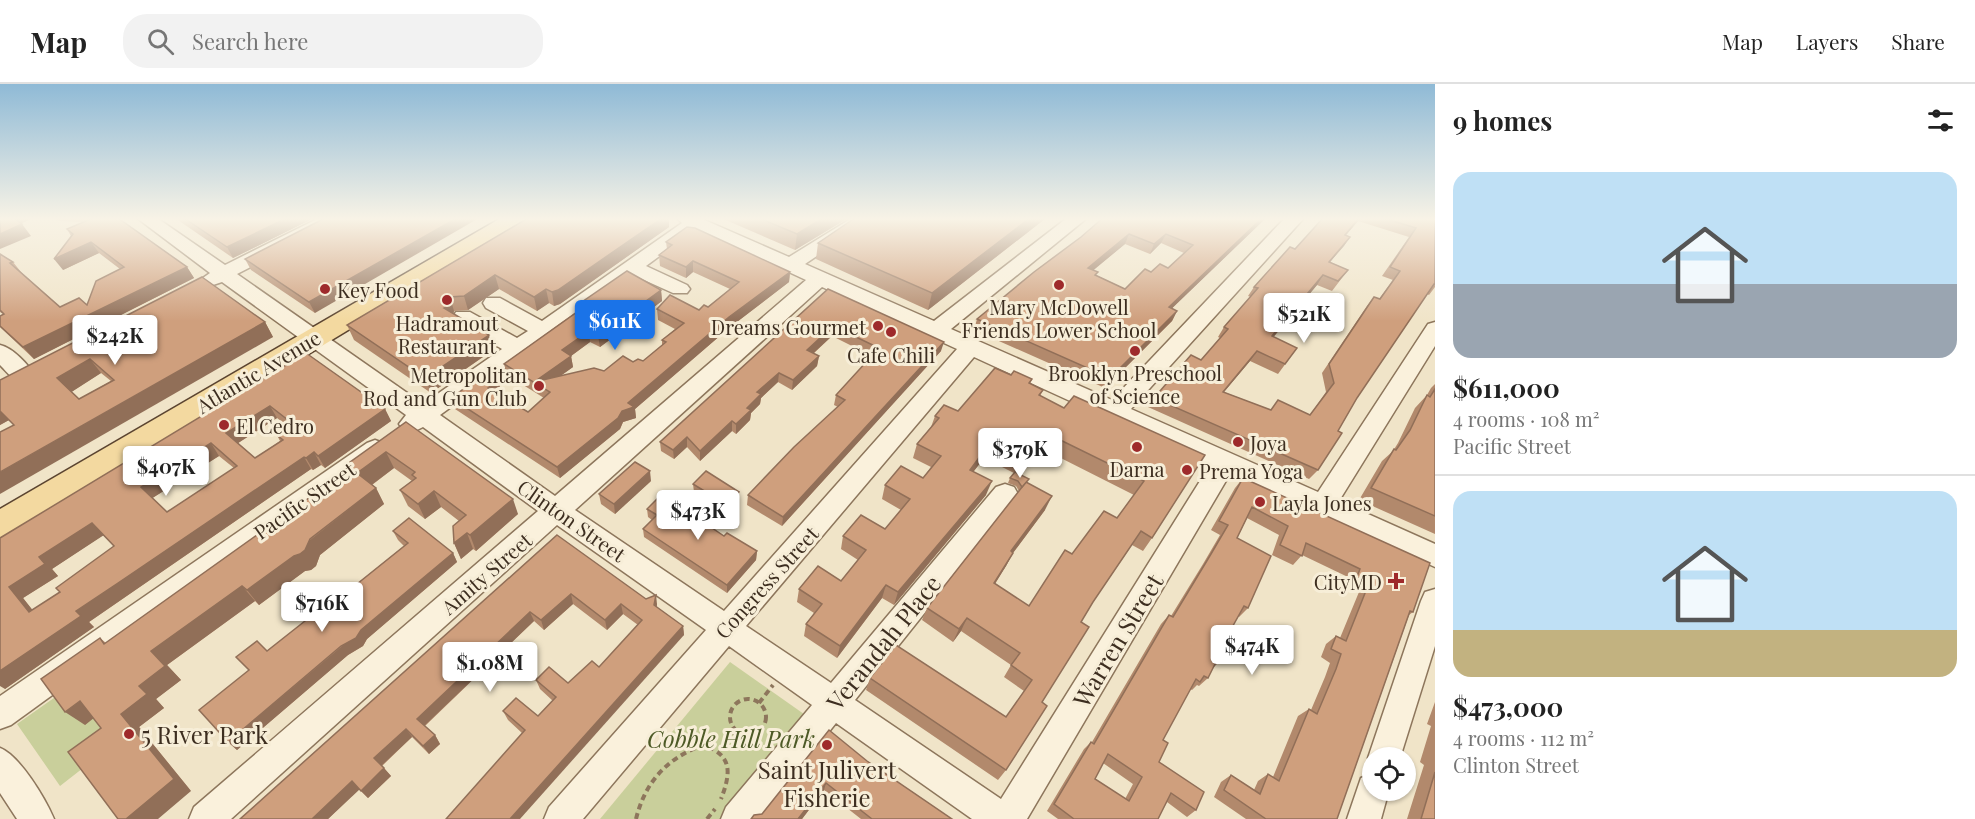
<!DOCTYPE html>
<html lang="en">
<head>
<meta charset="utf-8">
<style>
  body { margin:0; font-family:"Playfair Display",serif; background:#f2f2f2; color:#222; height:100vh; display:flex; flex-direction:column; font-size:22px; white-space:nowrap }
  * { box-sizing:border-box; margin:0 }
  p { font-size:20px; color:#767676 }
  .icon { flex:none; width:33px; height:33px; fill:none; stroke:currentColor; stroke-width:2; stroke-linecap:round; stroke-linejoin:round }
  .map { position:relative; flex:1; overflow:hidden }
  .details { display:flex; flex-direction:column; background:#fff; width:540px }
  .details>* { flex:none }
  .buttons { position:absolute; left:1362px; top:663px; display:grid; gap:12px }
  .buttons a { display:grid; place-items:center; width:54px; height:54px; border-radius:50%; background:#fff; box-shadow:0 2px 4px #0004; font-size:30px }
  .price { position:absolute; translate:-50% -51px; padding:0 14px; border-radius:6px; background:#fff; color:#222; font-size:20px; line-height:39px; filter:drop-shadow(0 2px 3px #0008) }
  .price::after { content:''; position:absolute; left:50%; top:36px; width:18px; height:14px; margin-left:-9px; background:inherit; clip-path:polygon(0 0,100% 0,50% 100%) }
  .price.current { background:#1a73e8; color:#fff }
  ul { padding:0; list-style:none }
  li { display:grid; align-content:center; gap:12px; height:318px; padding:0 18px }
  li+li { border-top:2px solid #e0e0e0 }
  li span { display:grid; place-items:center; height:186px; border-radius:18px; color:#555 }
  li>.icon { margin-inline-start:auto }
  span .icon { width:108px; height:108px; fill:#fffc; stroke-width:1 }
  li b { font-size:26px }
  h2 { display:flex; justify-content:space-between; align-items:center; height:72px; padding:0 18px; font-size:26px }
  header { display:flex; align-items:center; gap:36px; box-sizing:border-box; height:84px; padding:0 30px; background:#fff; border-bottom:2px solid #e0e0e0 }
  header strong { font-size:28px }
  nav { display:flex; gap:33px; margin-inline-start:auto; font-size:21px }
  .search { width:420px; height:54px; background:#f2f2f2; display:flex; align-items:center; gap:15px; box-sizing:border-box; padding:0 21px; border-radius:24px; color:#767676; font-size:22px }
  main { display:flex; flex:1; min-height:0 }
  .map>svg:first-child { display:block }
</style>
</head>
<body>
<header>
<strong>Map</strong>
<div class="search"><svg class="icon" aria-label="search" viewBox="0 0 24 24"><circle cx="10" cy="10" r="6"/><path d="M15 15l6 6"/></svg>Search here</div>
<nav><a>Map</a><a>Layers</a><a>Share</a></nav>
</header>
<main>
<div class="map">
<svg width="1435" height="735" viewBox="0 0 1435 735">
  <rect width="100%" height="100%" fill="#f0e4c8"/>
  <g fill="#c9cf9b">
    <polygon points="730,578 811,635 727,735 600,735"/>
    <polygon points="61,609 85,640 99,630 119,656 60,702 17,640"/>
  </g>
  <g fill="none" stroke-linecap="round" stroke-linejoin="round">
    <defs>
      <g id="minor">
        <path d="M137 134H157L225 181 319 134H341L338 138 237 190 423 320 502 265 456 238 453 233 456 228H470L517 254 528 247 486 224 483 219 486 214H500L542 237 682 139 677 134H700L789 173 852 134H873L805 180 934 237 1067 134H1087L951 245 1112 316 1285 134H1304L1131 325 1318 408 1428 240 1435 238V262L1339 417 1435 460V483L1230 390 1027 735H972L836 639 759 735H721L726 723 812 621 729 562 583 735H544L549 723 706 546 557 441 231 735H189L194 723 538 427 423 343 411 349 403 346 399 340 406 331 222 198 210 202 203 200 200 196 210 189ZM696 145 806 196 555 412 440 331 633 191 673 209H687L690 205 687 201 646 182ZM822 203 957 265 724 527 575 426ZM974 273 1210 381 1001 715 855 616 1014 417 1018 410 1014 403 1005 400 996 403 831 599 746 542Z"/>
        <path d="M0 261C13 264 28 280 35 292L32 297C16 302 10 291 0 281Z"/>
        <polygon points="375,356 383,359 387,365 383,371 11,641 0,645 0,612 367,359"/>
        <polygon points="1435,505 1435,562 1400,674 1372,674 1372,685 1368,674 1421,517 1425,508"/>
        <path d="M0 664C20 672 45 714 54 735H17L0 709Z"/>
        <polygon points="1372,690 1372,706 1389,706 1381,735 1347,735 1361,694"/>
      </g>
      <polygon id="major" points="501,134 528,134 525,139 11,450 0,454 0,425"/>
    </defs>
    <use href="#minor" stroke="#8d765c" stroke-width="3"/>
    <use href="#major" stroke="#5b4430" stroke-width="3"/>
    <g stroke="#8d765c" stroke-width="4" stroke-dasharray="6 4" stroke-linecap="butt">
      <circle cx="748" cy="633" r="18"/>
      <polyline points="759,619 773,601"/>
      <polyline points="720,666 736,647"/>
      <path d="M636 735C645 698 667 674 703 661 733 671 731 689 721 715"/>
      <polyline points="707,735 715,725"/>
    </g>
    <use href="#minor" fill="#faf1dc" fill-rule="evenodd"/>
    <use href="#major" fill="#f3d9a0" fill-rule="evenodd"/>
  </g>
  <g fill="#b2896c" fill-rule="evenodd">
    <polygon points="53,134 118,134 187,183 194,194 34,275 0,243 0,232 3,230 0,228 0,170 13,178 21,188 60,223 87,221 120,185 99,169 63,186 71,152 67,145 85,138 60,137"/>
    <polygon points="175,134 314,134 233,174"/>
    <polygon points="325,134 315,229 251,186 245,175"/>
    <polygon points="528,134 669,134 669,143 560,220 554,222 549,219 537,227 499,205 468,226 454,227 453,230 493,266 431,309 354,256 347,241"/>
    <polygon points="721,134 848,134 795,166"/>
    <polygon points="855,134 1046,134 928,226 816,175 818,159"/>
    <path d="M1266 134 1172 224 1177 227 1172 237 1105 304 974 246 977 235 1081 153ZM1161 159 1184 169 1168 184 1151 188 1125 205 1096 191 1093 186 1125 160 1150 170Z"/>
    <path d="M1323 134H1435V203L1429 211 1427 210 1357 314 1338 347 1318 386 1309 395 1148 323 1154 314 1201 276 1220 254 1218 253 1224 243 1251 213 1248 212 1254 203 1295 165ZM1358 137 1409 153 1382 192 1393 196 1379 215 1374 213 1367 222 1322 289 1326 308 1310 331 1271 326 1224 308 1250 277 1278 290 1297 264 1273 253 1317 201 1332 207 1348 186 1330 178 1350 153 1346 151Z"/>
    <polygon points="666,158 790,188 789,198 729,244 635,325 636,334 623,338 620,345 560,394 455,325 451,314 501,307 498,310 528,328 544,314 507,291 504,280 580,225 579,220 661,206 662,217 600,263 590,258 571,272 573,283 560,292 604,287 633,278 643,277 662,261 662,256 675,245 658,236 657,225 699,226 708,223 730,205 693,188 686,194 660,182 659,171 667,165"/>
    <polygon points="828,205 941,267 782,442 747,421 748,411 838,323 834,321 836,311 872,272 832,252 813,270 819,272 817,282 792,306 778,298 761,314 760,320 751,329 750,336 736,350 732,347 700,377 687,363 674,375 661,367 660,358"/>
    <path d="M265 238 273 253 14 341 9 336 0 341V296ZM101 289 111 297 79 315 71 308Z"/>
    <path d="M306 269 385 325 391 337 325 384 321 381 313 386 311 385 89 538 94 543 5 605 0 454ZM277 334 289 343 277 351 280 357 255 374 238 359ZM219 372 234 384 167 428 152 414ZM103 451 114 462 60 508 32 526 23 514 58 492 52 485Z"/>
    <path d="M1011 291 1032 295 1030 300 1043 306 1040 312 1064 324 1205 371 1152 454 1143 467 1132 461 1093 518 1081 538 1042 618 1006 686 998 696 866 606 870 594 1006 633 1024 607 1004 593 1011 581 961 547 953 558 922 536 927 524 1019 407 1016 402 1008 399 1010 394 1014 389 984 374 973 388 986 411 894 521 882 514 837 574 804 552 806 540 814 529 797 518 799 505 841 497 858 476 841 465 843 452 885 445 901 426 882 415 885 401 923 394 931 383 913 374 917 360 931 343 935 332 958 327ZM1037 362 1134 411 1117 434 1072 470 1029 522 995 500 1006 482 1013 469 1045 426 1027 398 1016 388Z"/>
    <polygon points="1435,300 1435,450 1359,416 1382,377 1393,367 1398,359 1415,324 1427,311 1431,304"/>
    <polygon points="406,338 518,430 476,467 473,465 461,475 454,459 459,437 441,423 425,435 408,422 400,406 412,397 394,384 372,401 376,404 384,420 320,471 316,482 311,486 305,487 259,521 255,517 167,581 181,596 156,615 164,624 139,643 191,707 101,644 93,634 85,641 100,554 106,559 349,386 346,381"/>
    <path d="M1243 394 1430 479 1413 528 1409 531 1337 735H1246L1214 713 1221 698 1231 691 1254 706 1258 697 1268 690 1273 693 1298 632 1309 625 1311 626 1325 593 1330 579 1321 573 1326 560 1336 552 1340 554 1359 508 1347 502 1350 494 1302 471 1293 481 1272 471 1279 451 1247 434 1237 454 1248 524 1239 533 1238 532 1229 549 1221 576 1212 585 1208 594 1199 602 1197 601 1192 606 1190 605 1163 656 1159 678 1196 726 1187 733 1167 718 1158 735H1058L1047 727 1084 665 1091 658H1092L1161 540 1169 531 1171 532 1203 480 1220 451 1211 446 1235 404ZM1103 679 1133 700 1125 715 1095 695Z"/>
    <polygon points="651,397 615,430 601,420 599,410"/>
    <polygon points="693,400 739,408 739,416 727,429 694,408"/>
    <polygon points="647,425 724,452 757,467 756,476 727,509 644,453 643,445 652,436 648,433"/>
    <polygon points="393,447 453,469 457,478 367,555 363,562 348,571 237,666 228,658 249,586 267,567 309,534 300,523 332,520 404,462 398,456"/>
    <polygon points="557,451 646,515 657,520 657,523 683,542 684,551 522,649 508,636 503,627 538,632 553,617 540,605 536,596 568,599 599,583 638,541 623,530 607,546 573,520 544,546 534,537 425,642 435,651 440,660 429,670 412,653 382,682 391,692 368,714 359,705 328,735 240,735"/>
    <polygon points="1435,618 1435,735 1407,735 1424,681 1420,678 1431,642 1427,640"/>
    <polygon points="867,677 952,735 861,735 824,706 802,735 751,735"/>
  </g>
  <g fill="#916f58">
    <polygon points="12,134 34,134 17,141"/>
    <polygon points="287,134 314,134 233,174 227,163"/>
    <polygon points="457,134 479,134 315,229 309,218"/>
    <polygon points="662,134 669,134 669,143 560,220 554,222 552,208"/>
    <polygon points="823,134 848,134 795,166 797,150"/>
    <polygon points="1030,134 1046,134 928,226 932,209"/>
    <polygon points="1262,134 1266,134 1163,233 1169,223"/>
    <polygon points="1359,134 1360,134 1358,137 1338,160 1345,151"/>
    <polygon points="22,140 31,152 0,165 0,150"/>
    <polygon points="1129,150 1125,160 1084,194 1088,184"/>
    <polygon points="1166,150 1161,159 1150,170 1154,160"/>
    <polygon points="1350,153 1344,162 1322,187 1329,178"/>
    <polygon points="91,158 99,169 63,186 54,175"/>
    <polygon points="693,177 693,188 686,194 686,183"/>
    <polygon points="187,183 194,194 34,275 23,263"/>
    <polygon points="790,188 789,198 729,244 635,325 636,334 623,338 620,345 560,394 557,383 628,319 729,233"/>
    <polygon points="495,191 499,205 468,226 464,212"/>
    <polygon points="1323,191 1317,201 1266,262 1272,252"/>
    <polygon points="546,205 549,219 537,227 534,213"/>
    <polygon points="661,206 662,217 600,263 598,252"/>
    <polygon points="450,213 454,227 452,236 444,224"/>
    <polygon points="1177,227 1172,237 1105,304 1110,294"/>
    <polygon points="265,238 273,253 0,410 0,388"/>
    <polygon points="833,242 832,252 806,276 807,266"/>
    <polygon points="589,247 590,258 571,272 573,283 544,304 534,298 562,266"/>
    <polygon points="489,251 493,266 431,309 425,294"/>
    <polygon points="944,258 941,267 782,442 783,433"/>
    <polygon points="1257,267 1250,277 1216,317 1223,308"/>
    <polygon points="819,272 817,282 792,306 793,296"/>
    <polygon points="90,275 101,289 70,309 57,294"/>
    <polygon points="779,289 778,298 761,314 760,320 751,329 750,336 736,350 736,340 757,308"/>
    <polygon points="498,296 501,307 491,315 488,304"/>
    <polygon points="270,322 277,334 235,361 226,349"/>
    <polygon points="385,325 391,337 325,384 318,372"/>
    <polygon points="0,327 9,336 0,341"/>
    <polygon points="732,337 732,347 700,377 700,367"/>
    <polygon points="1044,348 1037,362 1014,389 1021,375"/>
    <polygon points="687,353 687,363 674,375 673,366"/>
    <polygon points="211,359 219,372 151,415 141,403"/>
    <polygon points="989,360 984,374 964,400 970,386"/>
    <polygon points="314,368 321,381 313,386 306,374"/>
    <polygon points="386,368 394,384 366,405 357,389"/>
    <polygon points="304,373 311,385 89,538 94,543 5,605 0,602 0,587 76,527"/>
    <polygon points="650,387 651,397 615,430 614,420"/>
    <polygon points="992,397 986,411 894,521 898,508"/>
    <polygon points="376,404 384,420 320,471 316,482 311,486 305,487 259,521 247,506"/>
    <polygon points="434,407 441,423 425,435 418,420"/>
    <polygon points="739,408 739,416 727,429 727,421"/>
    <polygon points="1052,412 1045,426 1004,481 1011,467"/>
    <polygon points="513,415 518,430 476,467 470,451"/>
    <polygon points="92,439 104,451 52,485 58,492 23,514 43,539 29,528 9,503 39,473"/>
    <polygon points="467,449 473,465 461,475 454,459"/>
    <polygon points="757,467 756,476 727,509 727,501"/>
    <polygon points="453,469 457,478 367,555 363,562 348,571 237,666 228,658"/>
    <polygon points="1013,469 1006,482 987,512 994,499"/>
    <polygon points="886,501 882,514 837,574 840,562"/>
    <polygon points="242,502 255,517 167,581 181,596 156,615 164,624 139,643 191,707 158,735 126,735 121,630 139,602 151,567"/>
    <polygon points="571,510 573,520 544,546 541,536"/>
    <polygon points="656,511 657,520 655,531 654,521"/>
    <polygon points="621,520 623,530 607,546 605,536"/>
    <polygon points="530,528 534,537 423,643 417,635"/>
    <polygon points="967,534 961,547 953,558 959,545"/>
    <polygon points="683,542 684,551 520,735 510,735"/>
    <polygon points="80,617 99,630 85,641 65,628"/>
    <polygon points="406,645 412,653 381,682 374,674"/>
    <polygon points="435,651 440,660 429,670 423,662"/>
    <polygon points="384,684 391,692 368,714 361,707"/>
    <polygon points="352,697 360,705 328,735 312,735"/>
    <polygon points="826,699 824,706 802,735 798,735"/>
  </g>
  <g fill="#cf9f7d" stroke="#916f58" stroke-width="1.5" fill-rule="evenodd">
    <polygon points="0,134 14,134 22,140 0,150"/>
    <polygon points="93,134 118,134 187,183 23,263 0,242 0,232 4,230 0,226 0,170 13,178 10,179 60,223 79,214 87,221 96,197 124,183 91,158 54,175 73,150 67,145"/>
    <polygon points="184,134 287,134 227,163"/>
    <polygon points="325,134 457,134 309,218 245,175"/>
    <polygon points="528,134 662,134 558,206 552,208 546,205 534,213 495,191 464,212 450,213 448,222 444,224 489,251 425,294 347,241"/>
    <polygon points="759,134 823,134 797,150"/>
    <polygon points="855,134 1030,134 932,209 818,159"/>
    <path d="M1103 134H1262L1169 223 1177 227 1110 294 977 235 1034 188 1081 153ZM1129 150 1154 160 1166 150 1193 161 1168 184 1160 180 1151 188 1145 185 1125 205 1095 191 1098 188 1088 184Z"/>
    <polygon points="1323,134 1359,134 1345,151 1350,153 1329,178 1348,186 1338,197 1323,191 1272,252 1297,264 1285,280 1257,267 1223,308 1271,326 1278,316 1310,331 1334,299 1329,280 1374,213 1380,215 1400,187 1390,183 1416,144 1383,134 1435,134 1435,200 1434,200 1357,314 1338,347 1342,349 1318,386 1154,314 1191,271 1201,276 1228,245 1224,243 1258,204 1254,203 1290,163 1295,165"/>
    <polygon points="687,143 695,144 790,188 729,233 628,319 634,323 622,327 618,334 557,383 451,314 486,289 498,296 488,304 528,328 550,308 504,280 584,223 579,220 627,187 661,206 598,252 589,247 562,266 571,272 534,298 594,284 604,287 623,272 633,278 638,275 643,277 666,258 662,256 684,239 657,225 670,211 699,226 704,221 708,223 739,198 693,177 686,183 659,171 672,161 666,158"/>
    <path d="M202 193 265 238 0 388V348L14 341 0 327V296ZM90 275 114 296 79 315 57 294Z"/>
    <polygon points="828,205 944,258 783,433 748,411 794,363 845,316 836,311 879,264 833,242 807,266 819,272 793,296 779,289 757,308 761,310 747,324 751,326 736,340 732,337 700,367 687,353 673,366 660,358"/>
    <path d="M306 269 385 325 318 372 314 368 306 374 304 373 118 499 76 527 81 532 0 587V454ZM270 322 293 340 277 351 283 356 255 374 226 349ZM211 359 237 382 167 428 141 403ZM92 439 114 462 56 504 60 508 29 528 9 503 45 480 39 473Z"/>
    <polygon points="995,284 1011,291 1014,287 1032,295 1029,299 1043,306 1039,311 1064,324 1074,312 1205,371 1152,454 1141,447 1093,518 1081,538 1089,543 1042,618 1047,622 1006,686 870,594 896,561 1006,633 1032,596 1011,581 1020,569 967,534 959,545 927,524 1026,398 1052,412 1011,467 1013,469 994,499 1029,522 1065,466 1072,470 1104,427 1117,434 1144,397 1044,348 1021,375 989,360 970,386 992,397 898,508 886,501 840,562 806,540 822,520 799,505 818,482 841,497 866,466 843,452 861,431 885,445 910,415 885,401 901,382 923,394 941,372 917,360 939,334 935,332 944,321 958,327"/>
    <polygon points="1435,305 1435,432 1371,404 1394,365 1396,366 1410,346 1427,311 1430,313"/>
    <polygon points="406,338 513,415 470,451 467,449 454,459 453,442 466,431 434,407 418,420 400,406 416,394 412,391 415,388 386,368 357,389 353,386 376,404 310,455 305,466 300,470 294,472 247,506 242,502 151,567 165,582 139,602 147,610 121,630 174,695 126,735 118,735 68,668 101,644 80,617 65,628 41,595 100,554 104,560 351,384 346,381"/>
    <polygon points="635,378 650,387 614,420 599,410"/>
    <polygon points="706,387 739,408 727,421 693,400"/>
    <polygon points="1015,388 1029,395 1022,403 1018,397 1010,394"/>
    <path d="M1243 394 1430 479 1413 528 1410 527 1337 735H1266L1224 706 1231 691 1260 710 1268 690 1279 697 1309 625 1317 630 1336 585 1341 570 1331 565 1336 552 1346 557 1369 499 1357 493 1360 485 1306 459 1302 472 1280 461 1288 442 1252 423 1237 454 1271 472 1248 524 1244 522 1229 549 1228 556 1231 558 1221 576 1218 574 1208 594 1204 592 1200 598 1196 595 1163 656 1168 659 1159 678 1204 708 1196 726 1171 709 1158 735H1074L1054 720 1091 658 1094 660 1169 531 1173 533 1211 470 1228 441 1219 437ZM1108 670 1142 693 1129 717 1095 695Z"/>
    <polygon points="662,410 724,452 727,449 757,467 727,501 643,445 657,431 647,425"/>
    <polygon points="409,434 453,469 361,546 356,554 341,562 228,658 199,626 249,586 236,573 257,557 267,567 310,533 300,523 319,508 332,520 408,459 393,447"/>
    <polygon points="557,451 646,515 656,511 654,521 683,542 510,735 446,735 525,646 503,627 516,614 538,632 556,613 536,596 549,583 568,599 592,577 599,583 642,536 621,520 605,536 571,510 541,536 530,528 417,635 435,651 423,662 406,645 374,674 384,684 361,707 352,697 312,735 240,735"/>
    <polygon points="829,646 867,677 952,735 872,735 826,699 798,735 751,735 754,731 762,730"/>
    <polygon points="1435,688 1435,735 1421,735"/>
  </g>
  <linearGradient id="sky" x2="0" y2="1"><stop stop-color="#8fbad6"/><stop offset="0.57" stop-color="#f8f3e6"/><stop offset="1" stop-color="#f8f3e6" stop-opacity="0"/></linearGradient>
  <rect width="1435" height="237" fill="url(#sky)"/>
  <g fill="#9e2a2b" stroke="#f7eed8" stroke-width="2">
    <circle cx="1059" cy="201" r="6"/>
    <circle cx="325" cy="205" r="6"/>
    <circle cx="447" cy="216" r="6"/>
    <circle cx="878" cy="242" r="6"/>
    <circle cx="891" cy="248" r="6"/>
    <circle cx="1135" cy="267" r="6"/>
    <circle cx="539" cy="302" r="6"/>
    <circle cx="224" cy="341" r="6"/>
    <circle cx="1238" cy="358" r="6"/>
    <circle cx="1137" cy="363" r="6"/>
    <circle cx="1187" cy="386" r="6"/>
    <circle cx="1260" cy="418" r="6"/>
    <path d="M1393 488h6v6h6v6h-6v6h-6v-6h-6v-6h6z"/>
    <circle cx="129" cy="650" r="6"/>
    <circle cx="827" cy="661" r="6"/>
  </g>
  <g text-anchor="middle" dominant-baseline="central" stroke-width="6" stroke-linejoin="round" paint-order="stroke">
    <g font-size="20" fill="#3d2e20" stroke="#f7eed8" text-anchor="start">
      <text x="337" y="205">Key Food</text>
      <text x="1059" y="222" text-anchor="middle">Mary McDowell<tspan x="1059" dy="23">Friends Lower School</tspan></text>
      <text x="447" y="238" text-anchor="middle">Hadramout<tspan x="447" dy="23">Restaurant</tspan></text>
      <text x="866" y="242" text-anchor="end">Dreams Gourmet</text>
      <text x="891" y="270" text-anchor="middle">Cafe Chili</text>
      <text x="1135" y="288" text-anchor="middle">Brooklyn Preschool<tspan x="1135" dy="23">of Science</tspan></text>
      <text x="527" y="290" text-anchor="end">Metropolitan<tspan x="527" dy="23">Rod and Gun Club</tspan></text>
      <text x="236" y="341">El Cedro</text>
      <text x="1250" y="358">Joya</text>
      <text x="1137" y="384" text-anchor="middle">Darna</text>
      <text x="1199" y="386">Prema Yoga</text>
      <text x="1272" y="418">Layla Jones</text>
      <text x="1382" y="497" text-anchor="end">CityMD</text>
    </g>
    <g font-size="20" fill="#3d2e20" stroke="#f7eed8">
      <text transform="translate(258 287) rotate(-31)">Atlantic Avenue</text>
      <text transform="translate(304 416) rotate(-35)">Pacific Street</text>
      <text transform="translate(572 436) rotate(35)">Clinton Street</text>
      <text transform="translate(486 489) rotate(-41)">Amity Street</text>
      <text transform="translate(766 498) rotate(-48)">Congress Street</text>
    </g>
    <g font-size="24" fill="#3d2e20" stroke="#f7eed8">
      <text transform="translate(1117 556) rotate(-59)">Warren Street</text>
      <text transform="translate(883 558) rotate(-51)">Verandah Place</text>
    </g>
    <g font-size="24" fill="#3d2e20" stroke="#f7eed8" text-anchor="start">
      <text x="141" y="650">5 River Park</text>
      <text x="827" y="685" text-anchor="middle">Saint Julivert<tspan x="827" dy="28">Fisherie</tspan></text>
    </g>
    <g font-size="24" font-style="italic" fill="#4d5a26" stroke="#f7eed8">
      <text x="731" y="654">Cobble Hill Park</text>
    </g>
  </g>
</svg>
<div class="buttons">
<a><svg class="icon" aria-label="locate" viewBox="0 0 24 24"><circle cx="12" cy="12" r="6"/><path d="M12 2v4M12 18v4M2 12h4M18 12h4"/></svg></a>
</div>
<b class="price" style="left:1304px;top:260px">$521K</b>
<b class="price current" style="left:615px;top:267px">$611K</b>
<b class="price" style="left:115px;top:282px">$242K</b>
<b class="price" style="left:1020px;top:395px">$379K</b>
<b class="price" style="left:166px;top:413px">$407K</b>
<b class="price" style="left:698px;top:457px">$473K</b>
<b class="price" style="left:322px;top:549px">$716K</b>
<b class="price" style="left:1252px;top:592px">$474K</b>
<b class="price" style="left:490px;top:609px">$1.08M</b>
</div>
<section class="details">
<h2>9 homes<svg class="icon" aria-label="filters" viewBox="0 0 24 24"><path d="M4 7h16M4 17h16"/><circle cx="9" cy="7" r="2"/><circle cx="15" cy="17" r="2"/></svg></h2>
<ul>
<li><span style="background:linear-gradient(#bfe0f5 60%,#9aa5b1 0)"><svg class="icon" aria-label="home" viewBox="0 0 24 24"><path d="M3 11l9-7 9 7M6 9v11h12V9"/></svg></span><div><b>$611,000</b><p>4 rooms · 108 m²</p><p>Pacific Street</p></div></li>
<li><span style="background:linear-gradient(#bfe0f5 75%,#c2b280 0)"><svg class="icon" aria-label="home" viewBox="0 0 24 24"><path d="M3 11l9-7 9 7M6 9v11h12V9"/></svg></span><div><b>$473,000</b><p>4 rooms · 112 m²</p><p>Clinton Street</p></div></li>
</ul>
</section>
</main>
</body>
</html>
